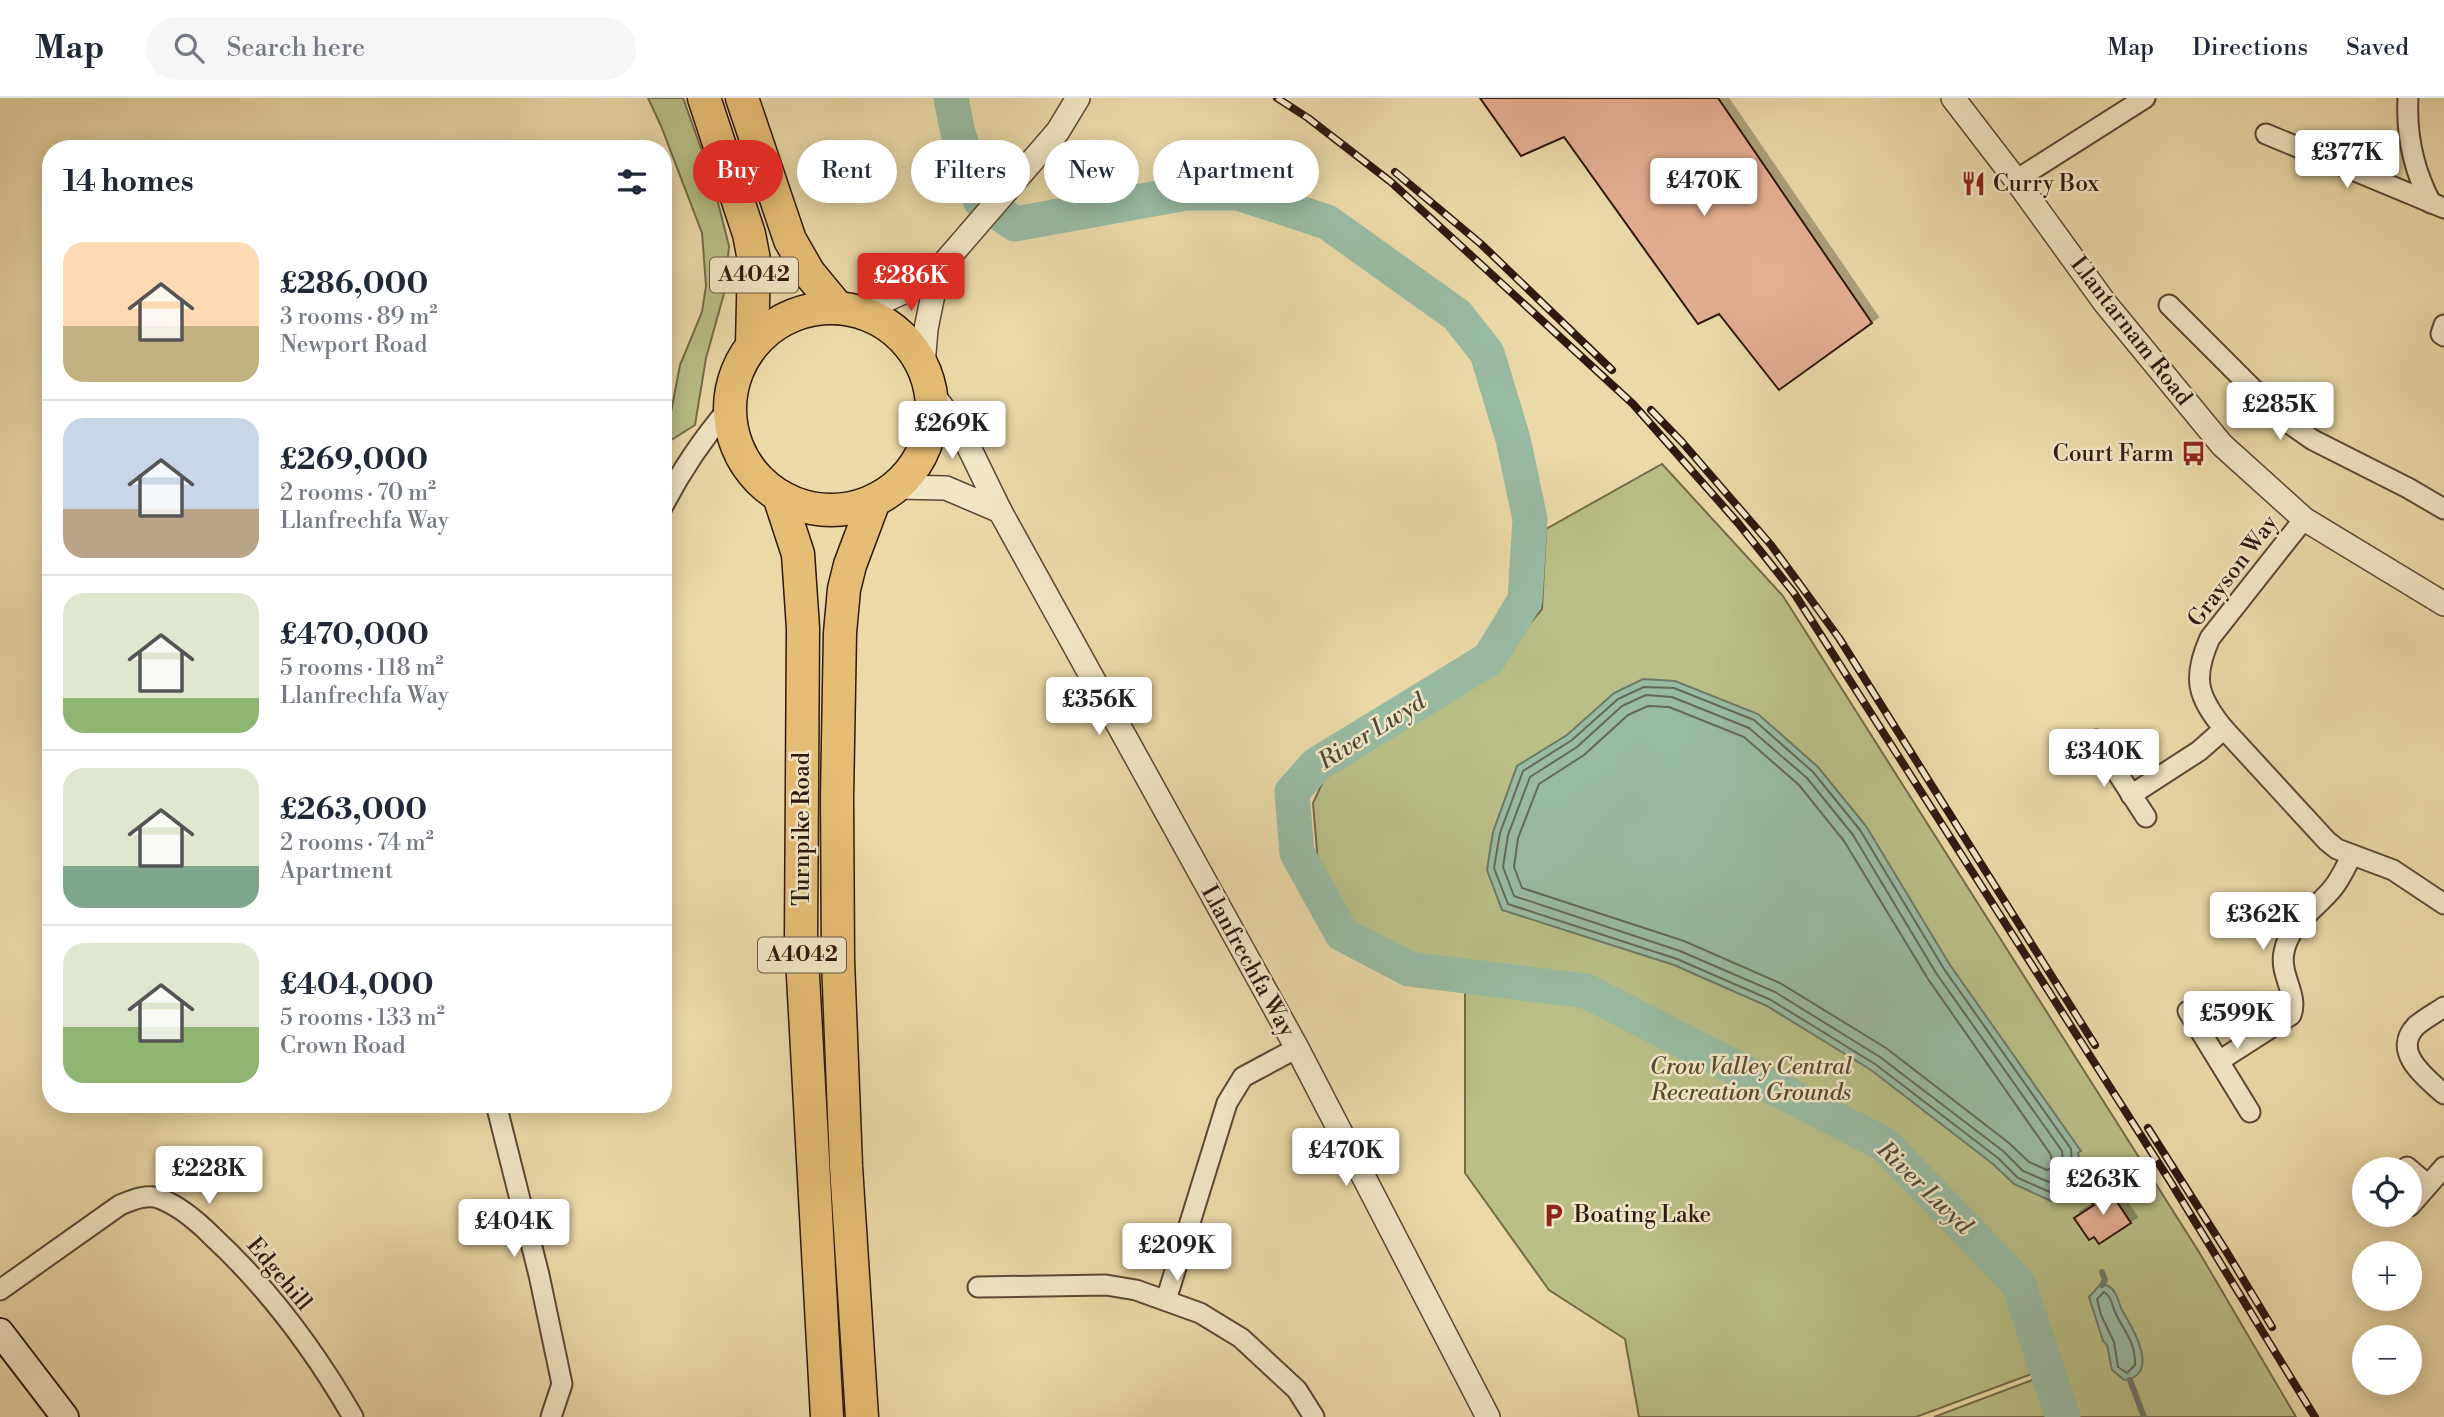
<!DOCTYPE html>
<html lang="en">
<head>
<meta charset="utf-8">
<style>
  body { margin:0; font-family:"Libre Bodoni",serif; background:#f6f6f7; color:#1f2937; height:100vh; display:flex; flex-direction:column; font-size:26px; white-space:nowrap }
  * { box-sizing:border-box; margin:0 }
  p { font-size:23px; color:#747a83 }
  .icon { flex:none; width:38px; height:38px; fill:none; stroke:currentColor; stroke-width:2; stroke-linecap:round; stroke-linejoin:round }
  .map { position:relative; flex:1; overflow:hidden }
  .side { position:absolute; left:42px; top:42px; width:630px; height:973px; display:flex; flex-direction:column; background:#fff; border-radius:28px; box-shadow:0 4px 18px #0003 }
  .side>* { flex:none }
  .guide { position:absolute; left:693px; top:42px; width:665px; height:63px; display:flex; gap:14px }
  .buttons { position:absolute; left:2352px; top:1059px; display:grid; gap:14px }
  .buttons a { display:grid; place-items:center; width:70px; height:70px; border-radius:50%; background:#fff; box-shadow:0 4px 18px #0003; font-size:35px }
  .price { position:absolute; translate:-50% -60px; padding:0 16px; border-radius:7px; background:#fff; color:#222; font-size:23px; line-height:46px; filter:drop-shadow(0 2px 4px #0008) }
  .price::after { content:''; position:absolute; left:50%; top:42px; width:21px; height:16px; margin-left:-10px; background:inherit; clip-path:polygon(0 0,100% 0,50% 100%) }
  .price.on { background:#d93025; color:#fff }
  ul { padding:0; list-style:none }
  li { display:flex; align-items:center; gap:21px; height:175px; padding:0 21px }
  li+li { border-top:2px solid #e0e1e3 }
  li span { display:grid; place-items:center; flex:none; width:196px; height:140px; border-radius:21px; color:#555 }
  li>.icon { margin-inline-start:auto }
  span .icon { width:84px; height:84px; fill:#fffc; stroke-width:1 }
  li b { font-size:30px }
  h2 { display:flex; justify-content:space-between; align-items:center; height:84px; padding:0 21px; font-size:30px }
  .chip { padding:0 24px; border-radius:32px; background:#fff; box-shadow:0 4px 18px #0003; font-size:24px; line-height:63px }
  .chip.on { background:#d93025; color:#fff }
  header { display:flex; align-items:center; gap:42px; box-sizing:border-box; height:98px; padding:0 35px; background:#fff; border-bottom:2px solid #e0e1e3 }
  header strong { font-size:33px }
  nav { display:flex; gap:38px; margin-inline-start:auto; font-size:24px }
  .search { width:490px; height:63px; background:#f6f6f7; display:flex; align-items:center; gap:18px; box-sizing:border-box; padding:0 24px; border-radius:38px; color:#747a83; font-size:26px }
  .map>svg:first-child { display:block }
</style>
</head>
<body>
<header>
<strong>Map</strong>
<div class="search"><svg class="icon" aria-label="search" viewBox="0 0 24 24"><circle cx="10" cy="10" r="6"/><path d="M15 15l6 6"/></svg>Search here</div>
<nav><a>Map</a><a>Directions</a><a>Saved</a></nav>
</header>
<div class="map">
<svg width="2444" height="1319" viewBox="0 0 2444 1319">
  <defs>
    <filter id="shadow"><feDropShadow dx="6" dy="-6" stdDeviation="0" flood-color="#0004"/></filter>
  </defs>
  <rect width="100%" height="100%" fill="#ebdaa8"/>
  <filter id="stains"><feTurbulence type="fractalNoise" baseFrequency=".00286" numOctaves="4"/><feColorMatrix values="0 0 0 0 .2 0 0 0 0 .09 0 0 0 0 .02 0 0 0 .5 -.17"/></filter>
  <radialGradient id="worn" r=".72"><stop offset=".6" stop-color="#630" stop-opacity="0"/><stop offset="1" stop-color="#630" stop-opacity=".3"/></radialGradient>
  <g fill="#b9bf86" stroke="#746c4b" stroke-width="2">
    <polygon points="648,0 683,0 712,81 729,148 725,192 706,260 695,327 665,346 680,267 702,214 706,188 702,135 661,28"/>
    <polygon points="1662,366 1783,498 2199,1154 2296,1319 2076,1319 2056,1267 1916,1319 1639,1319 1625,1241 1549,1192 1465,1075 1465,871 1405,862 1350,833 1318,765 1313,705 1329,671 1483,582 1542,511 1546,431"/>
    <polygon points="2035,1281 2046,1319 1934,1319"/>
  </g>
  <g fill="#99bba3" stroke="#6e7a68" stroke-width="2">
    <polygon points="1643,581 1675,583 1758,616 1818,669 1866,728 1950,867 2081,1053 2078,1055 2083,1081 2051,1103 2014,1086 1993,1066 1871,972 1767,908 1674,867 1502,812 1487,772 1493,734 1517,668 1567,637 1614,595"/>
    <path d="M2106 1187C2118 1192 2117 1203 2123 1214 2133 1230 2161 1278 2124 1282L2112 1272 2107 1247 2103 1243 2089 1199 2099 1188Z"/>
  </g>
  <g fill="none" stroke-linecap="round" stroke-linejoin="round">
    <g stroke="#646a5a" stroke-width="2">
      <polygon points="1644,589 1674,590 1754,622 1813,674 1860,732 1944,871 2071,1051 2073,1079 2050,1094 2018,1080 1998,1060 1875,966 1771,902 1677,861 1508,806 1494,770 1500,735 1523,673 1572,642 1618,601"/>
      <polygon points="1646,597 1672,599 1749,630 1807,680 1853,737 1936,875 2062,1053 2064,1075 2049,1084 2023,1073 2003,1053 1880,959 1775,894 1680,853 1514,798 1503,769 1508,737 1530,679 1577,649 1622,608"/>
      <polygon points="1648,608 1669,609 1744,639 1799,687 1844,743 1928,881 2051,1057 2052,1070 2047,1072 2029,1064 2009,1045 1886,950 1780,885 1684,843 1522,790 1514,769 1518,740 1539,686 1584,657 1628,617"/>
      <path d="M2104 1194C2112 1199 2111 1205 2115 1214 2123 1232 2136 1244 2135 1267L2127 1275 2118 1269 2114 1244 2101 1217 2097 1201Z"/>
    </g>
    <g stroke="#6e7a68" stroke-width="6">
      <polyline points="2102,1174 2105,1182 2102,1187"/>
      <polyline points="2130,1282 2144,1319"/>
    </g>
    <polyline stroke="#99bba3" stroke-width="35" points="951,0 958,35 980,102 1015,126 1186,95 1238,95 1327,124 1457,217 1487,255 1513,341 1530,421 1525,502 1489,561 1316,667 1292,694 1297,755 1342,836 1409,871 1586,893 1884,1046 2018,1185 2063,1319"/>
  </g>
  <g fill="#e4ae91" stroke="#2e1810" stroke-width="2" filter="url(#shadow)">
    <polygon points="1480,0 1718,0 1872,225 1779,292 1719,216 1698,226 1564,39 1521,58"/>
    <polygon points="2107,1089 2131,1125 2099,1146 2094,1139 2089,1142 2074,1120 2094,1107 2089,1101"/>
  </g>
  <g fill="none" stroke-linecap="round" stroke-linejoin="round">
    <defs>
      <g id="minor">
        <path d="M2408 0C2406 38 2413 71 2431 105"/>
        <polyline points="2266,36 2444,110"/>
        <polyline points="2016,82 2145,0"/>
        <polyline points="2169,207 2283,321 2313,342 2408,390 2444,411"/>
        <polyline points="2444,227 2441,236 2444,238"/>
        <path d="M663 408C681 373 704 339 729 310"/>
        <path d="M2304 421 2210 540C2192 580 2197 598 2224 631L2327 743 2337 751 2393 772 2444 806"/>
        <polyline points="2096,642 2146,719"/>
        <polyline points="2131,697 2199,653 2224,631"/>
        <path d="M2444 909C2435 915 2424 921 2416 928 2391 954 2426 980 2444 996"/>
        <polyline points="2188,913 2250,1014"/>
        <path d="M2219 963 2291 917C2299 897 2279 877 2284 854 2289 826 2316 811 2333 790 2341 780 2346 768 2352 757"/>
        <polyline points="496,1006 539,1177 562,1286 551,1319"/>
        <polyline points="2407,1069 2428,1087"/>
        <polyline points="2410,1108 2444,1069"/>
        <polyline points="978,1189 1106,1187 1136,1192 1200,1215 1241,1240 1297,1292 1314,1319"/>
        <path d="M0 1192 120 1107C132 1102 148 1095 161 1101 181 1109 197 1123 212 1138 268 1190 315 1253 353 1319"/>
        <polyline points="1166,1202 1227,1005 1243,979 1297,950"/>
      </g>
      <g id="tertiary">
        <polyline points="1953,0 2016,82 2105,205 2222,347 2304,421 2444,506"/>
        <polyline points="860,214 910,191 938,172 1058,33 1078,0"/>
        <polyline points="923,267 926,231 938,172"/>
        <polyline points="932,296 962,335 1000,413 1297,950 1488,1319"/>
        <polyline points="896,389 946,390 1000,413"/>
      </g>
      <polyline id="secondary" points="0,1234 65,1319"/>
      <g id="trunk">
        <polyline points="704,0 749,136 754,162 752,247"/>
        <polyline points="742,0 790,142 809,175 838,210"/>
        <circle cx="831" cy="311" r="101"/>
        <polyline points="779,398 798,456 803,530 801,841 827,1319"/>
        <polyline points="862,1319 846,1068 838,862 837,699 840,535 844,491 850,467 874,403"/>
      </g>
    </defs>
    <use href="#minor" stroke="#5d4836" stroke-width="23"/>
    <use href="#tertiary" stroke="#5d4836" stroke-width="26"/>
    <use href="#secondary" stroke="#2e1810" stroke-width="30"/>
    <use href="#trunk" stroke="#2e1810" stroke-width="35"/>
    <use href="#minor" stroke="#f2e7c6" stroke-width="19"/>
    <use href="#tertiary" stroke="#f2e7c6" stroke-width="23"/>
    <use href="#secondary" stroke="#f2e7c6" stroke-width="26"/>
    <use href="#trunk" stroke="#e6bd74" stroke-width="32"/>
    <defs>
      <g id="rail">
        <polyline points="1277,0 1308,20 1391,84 1633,306 1738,425 1794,495 2170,1083 2315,1319"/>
        <polyline points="1395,74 1481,146 1612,272"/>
        <polyline points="1651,312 1682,344 1771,447 1839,540 2095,947"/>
        <polyline points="2148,1030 2226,1153 2272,1229"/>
      </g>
    </defs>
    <use href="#rail" stroke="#2e1810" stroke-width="8"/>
    <use href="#rail" stroke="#f2e7c6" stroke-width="5" stroke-dasharray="16" stroke-linecap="butt"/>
  </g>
  <defs>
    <symbol id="restaurant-bare" viewBox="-9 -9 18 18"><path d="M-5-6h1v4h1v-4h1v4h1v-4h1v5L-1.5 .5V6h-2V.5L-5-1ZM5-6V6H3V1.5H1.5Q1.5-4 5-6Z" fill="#8f2418" stroke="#f2e7c6" stroke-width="2.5" paint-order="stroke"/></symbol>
    <symbol id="bus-bare" viewBox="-9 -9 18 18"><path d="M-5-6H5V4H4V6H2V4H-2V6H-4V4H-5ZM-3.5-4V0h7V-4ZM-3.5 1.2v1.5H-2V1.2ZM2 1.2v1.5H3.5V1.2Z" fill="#8f2418" stroke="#f2e7c6" stroke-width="2.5" paint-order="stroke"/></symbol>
    <symbol id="parking-bare" viewBox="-9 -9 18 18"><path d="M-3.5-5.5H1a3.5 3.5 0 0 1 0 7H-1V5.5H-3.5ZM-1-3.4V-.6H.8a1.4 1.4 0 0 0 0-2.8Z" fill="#8f2418" stroke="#f2e7c6" stroke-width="2.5" paint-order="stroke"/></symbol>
  </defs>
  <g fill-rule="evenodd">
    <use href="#restaurant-bare" x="1956" y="68" width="35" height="35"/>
    <use href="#bus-bare" x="2176" y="338" width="35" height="35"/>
    <use href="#parking-bare" x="1536" y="1100" width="35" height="35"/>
  </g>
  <g text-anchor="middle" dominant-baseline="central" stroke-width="5" stroke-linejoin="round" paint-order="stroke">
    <g fill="#f2e7c6" stroke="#695647" stroke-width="2">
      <rect x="710" y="159.5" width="88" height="35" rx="5"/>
      <rect x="758" y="839.5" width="88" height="35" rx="5"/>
    </g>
    <g font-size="21" font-weight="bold" fill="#2e1810">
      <text x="754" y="177">A4042</text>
      <text x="802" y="857">A4042</text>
    </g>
    <g font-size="23" fill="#2e1810" stroke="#f2e7c6" text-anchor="start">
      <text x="1993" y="86">Curry Box</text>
      <text x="2174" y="356" text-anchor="end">Court Farm</text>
      <text x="1574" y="1117">Boating Lake</text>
    </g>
    <g font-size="23" fill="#2e1810" stroke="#f2e7c6">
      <text transform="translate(2131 233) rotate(52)">Llantarnam Road</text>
      <text transform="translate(2233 473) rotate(-53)">Grayson Way</text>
      <text transform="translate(802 731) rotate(-90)">Turnpike Road</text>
      <text transform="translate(1248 863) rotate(61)">Llanfrechfa Way</text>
      <text transform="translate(279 1176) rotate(50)">Edgehill</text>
    </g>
    <g font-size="23" font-style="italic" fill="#584a33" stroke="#f2e7c6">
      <text x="1751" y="969">Crow Valley Central<tspan x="1751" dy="26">Recreation Grounds</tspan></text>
    </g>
    <g font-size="24" font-style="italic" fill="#4e493c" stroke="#f2e7c6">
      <text transform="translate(1372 634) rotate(-32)">River Lwyd</text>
      <text transform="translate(1924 1090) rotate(44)">River Lwyd</text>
    </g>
  </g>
  <rect width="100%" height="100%" filter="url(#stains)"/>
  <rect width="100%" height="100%" fill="url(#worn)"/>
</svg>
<div class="buttons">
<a><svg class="icon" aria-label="locate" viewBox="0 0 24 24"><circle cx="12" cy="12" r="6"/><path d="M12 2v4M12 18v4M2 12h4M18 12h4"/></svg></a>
<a>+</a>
<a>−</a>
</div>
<b class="price" style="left:2347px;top:92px">£377K</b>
<b class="price" style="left:1704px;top:120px">£470K</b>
<b class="price on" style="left:911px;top:215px">£286K</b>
<b class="price" style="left:2280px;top:344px">£285K</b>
<b class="price" style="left:952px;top:363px">£269K</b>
<b class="price" style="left:1099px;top:639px">£356K</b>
<b class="price" style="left:2104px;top:691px">£340K</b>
<b class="price" style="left:2263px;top:854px">£362K</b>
<b class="price" style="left:2237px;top:953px">£599K</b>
<b class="price" style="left:1346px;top:1090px">£470K</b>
<b class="price" style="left:209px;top:1108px">£228K</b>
<b class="price" style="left:2103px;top:1119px">£263K</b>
<b class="price" style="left:514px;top:1161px">£404K</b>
<b class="price" style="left:1177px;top:1185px">£209K</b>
<div class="guide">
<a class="chip on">Buy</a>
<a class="chip">Rent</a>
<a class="chip">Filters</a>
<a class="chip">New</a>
<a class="chip">Apartment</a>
</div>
<section class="side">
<h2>14 homes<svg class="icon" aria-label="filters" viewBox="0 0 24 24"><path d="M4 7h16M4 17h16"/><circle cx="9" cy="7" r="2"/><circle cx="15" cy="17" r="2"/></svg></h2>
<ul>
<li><span style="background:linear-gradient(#ffd9b3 60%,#c2b280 0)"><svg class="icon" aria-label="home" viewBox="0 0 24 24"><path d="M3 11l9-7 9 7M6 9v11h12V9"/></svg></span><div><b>£286,000</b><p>3 rooms · 89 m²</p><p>Newport Road</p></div></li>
<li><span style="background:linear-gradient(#c9d6e8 65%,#b9a48a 0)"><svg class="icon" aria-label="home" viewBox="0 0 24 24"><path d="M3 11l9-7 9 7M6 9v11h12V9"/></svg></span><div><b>£269,000</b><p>2 rooms · 70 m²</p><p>Llanfrechfa Way</p></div></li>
<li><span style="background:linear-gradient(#dfe7d0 75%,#8fb573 0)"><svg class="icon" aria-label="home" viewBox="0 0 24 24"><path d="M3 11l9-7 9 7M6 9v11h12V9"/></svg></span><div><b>£470,000</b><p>5 rooms · 118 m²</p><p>Llanfrechfa Way</p></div></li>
<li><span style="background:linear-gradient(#dfe7d0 70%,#7fa58c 0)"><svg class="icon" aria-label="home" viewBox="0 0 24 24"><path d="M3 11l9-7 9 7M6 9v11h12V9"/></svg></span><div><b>£263,000</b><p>2 rooms · 74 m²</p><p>Apartment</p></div></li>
<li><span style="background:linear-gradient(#dfe7d0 60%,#8fb573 0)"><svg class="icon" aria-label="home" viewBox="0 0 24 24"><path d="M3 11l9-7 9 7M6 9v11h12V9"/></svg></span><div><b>£404,000</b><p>5 rooms · 133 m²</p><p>Crown Road</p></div></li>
</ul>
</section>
</div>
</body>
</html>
